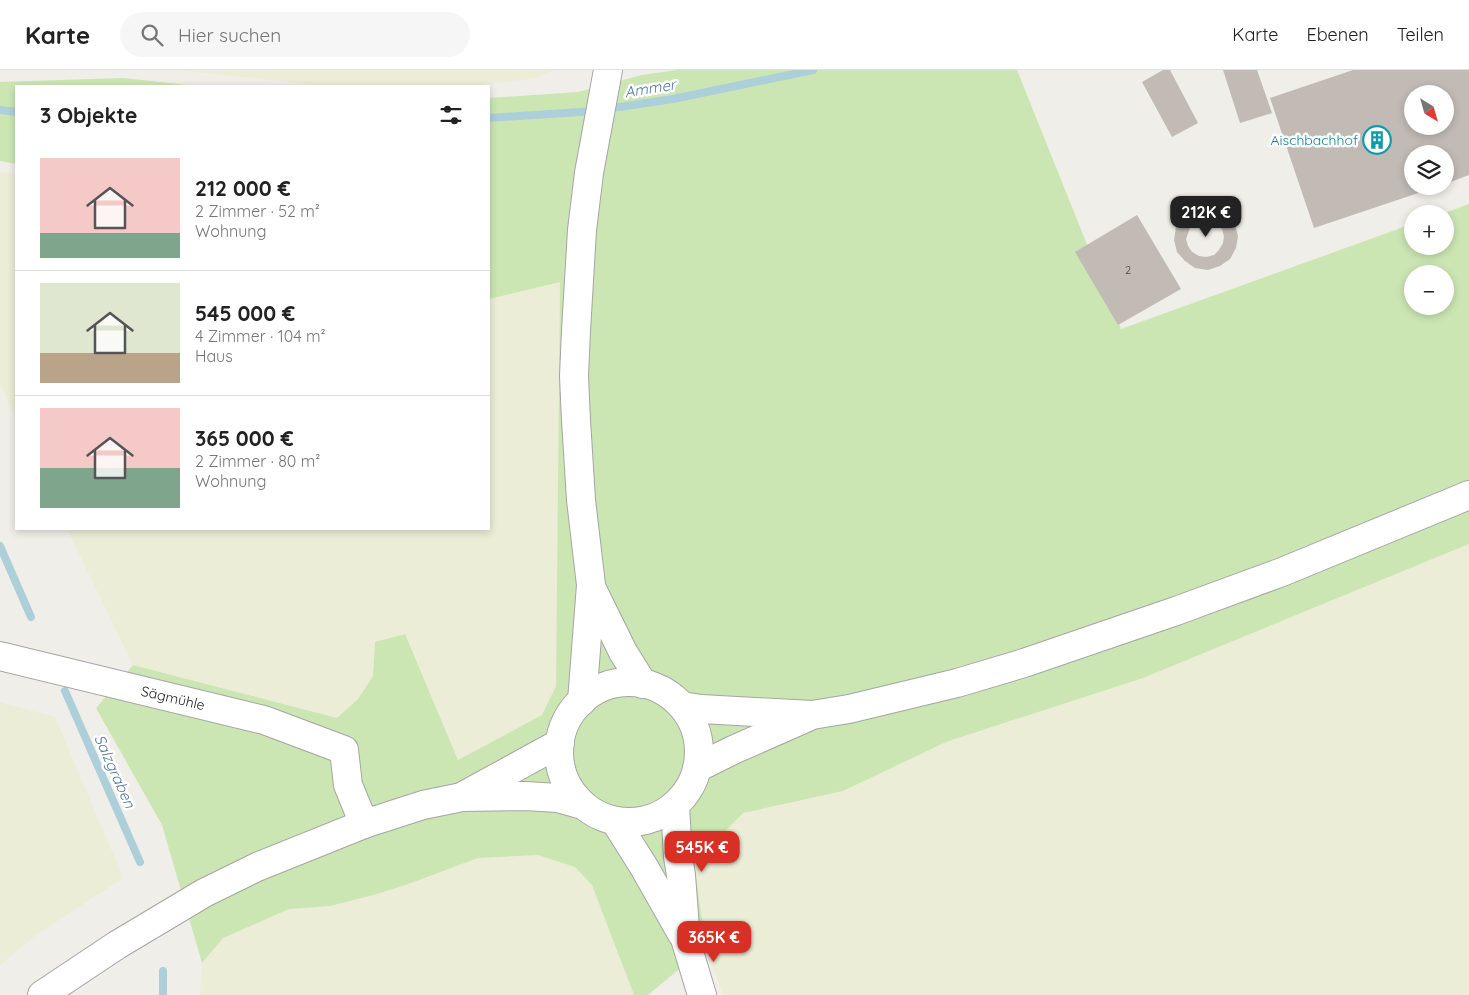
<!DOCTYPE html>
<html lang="de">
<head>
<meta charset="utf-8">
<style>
  body { margin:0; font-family:Quicksand,sans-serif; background:#f6f6f6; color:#222; height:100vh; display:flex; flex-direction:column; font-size:19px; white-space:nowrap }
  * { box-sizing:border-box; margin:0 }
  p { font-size:16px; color:#767676 }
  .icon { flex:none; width:28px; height:28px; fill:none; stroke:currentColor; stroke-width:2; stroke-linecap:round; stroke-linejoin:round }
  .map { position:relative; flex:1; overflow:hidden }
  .side { position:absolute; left:15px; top:15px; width:475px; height:445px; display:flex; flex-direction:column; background:#fff; border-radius:0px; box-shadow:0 2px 8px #0003 }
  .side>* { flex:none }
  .needle { width:32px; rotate:143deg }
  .buttons { position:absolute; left:1404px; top:15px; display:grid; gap:10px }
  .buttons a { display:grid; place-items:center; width:50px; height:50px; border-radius:50%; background:#fff; box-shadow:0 2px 8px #0003; font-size:25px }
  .price { position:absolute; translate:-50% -42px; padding:0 11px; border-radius:10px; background:#d93025; color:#fff; font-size:16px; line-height:32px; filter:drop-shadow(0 1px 2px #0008) }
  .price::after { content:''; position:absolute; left:50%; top:30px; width:15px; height:11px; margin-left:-8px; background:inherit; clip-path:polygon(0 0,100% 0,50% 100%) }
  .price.active { background:#222; color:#fff }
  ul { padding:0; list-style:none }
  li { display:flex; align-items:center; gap:15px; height:125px; padding:0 25px }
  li+li { border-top:1px solid #e0e0e0 }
  li span { display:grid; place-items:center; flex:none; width:140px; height:100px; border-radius:0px; color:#555 }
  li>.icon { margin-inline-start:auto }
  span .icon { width:60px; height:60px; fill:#fffc; stroke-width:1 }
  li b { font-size:21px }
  h2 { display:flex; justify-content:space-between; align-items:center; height:60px; padding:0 25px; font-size:21px }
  header { display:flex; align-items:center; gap:30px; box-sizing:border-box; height:70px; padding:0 25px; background:#fff; border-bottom:1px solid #e0e0e0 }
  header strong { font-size:24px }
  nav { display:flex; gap:28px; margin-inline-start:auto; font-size:18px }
  .search { width:350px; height:45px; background:#f6f6f6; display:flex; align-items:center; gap:12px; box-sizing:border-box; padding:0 18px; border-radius:28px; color:#767676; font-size:19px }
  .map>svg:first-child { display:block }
</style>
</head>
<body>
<header>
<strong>Karte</strong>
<div class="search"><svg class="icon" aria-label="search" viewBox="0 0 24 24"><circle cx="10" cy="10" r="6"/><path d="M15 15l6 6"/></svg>Hier suchen</div>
<nav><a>Karte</a><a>Ebenen</a><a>Teilen</a></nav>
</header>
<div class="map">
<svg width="1469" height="925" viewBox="0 0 1469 925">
  <rect width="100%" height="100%" fill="#f0eee8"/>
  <g fill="#ebedd6">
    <polygon points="177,0 554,0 537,8 470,16 325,16"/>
    <polygon points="0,102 16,104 16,349 0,313"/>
    <polygon points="560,211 556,616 542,645 458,690 405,564 375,572 373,606 358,629 337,648 133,595 67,459 489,459 489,229"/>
    <polygon points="1469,474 1469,925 723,925 706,877 694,793 743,743 843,721 946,672 1143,608"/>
    <polygon points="0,632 55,647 123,808 36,865 0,895"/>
    <polygon points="538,785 575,797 592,815 634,925 200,925 202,893 223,868 289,839 330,836 377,824 411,813 478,788"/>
  </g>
  <g fill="#cbe6b3" fill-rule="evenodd">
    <path d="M677 0H1017L1121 259 1412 154V176H1445V144H1442L1469 134V474L1143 608 946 672 843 721 743 743 694 793 706 877 648 925H634L592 815 575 797 538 785 478 788 411 813 377 824 330 836 289 839 223 868 202 893 162 755 96 638 133 595 337 648 358 629 373 606 375 572 405 564 458 690 542 645 556 616 560 212 489 229V28L578 22 642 5ZM1412 204H1445V236H1412Z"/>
    <polygon points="123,8 196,16 16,16 16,94 0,91 0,12"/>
  </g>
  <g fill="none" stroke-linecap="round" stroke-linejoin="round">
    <g stroke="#adcfda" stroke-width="8">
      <polyline points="606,39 673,29 813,0"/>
      <polyline points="0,40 16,42"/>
      <polyline points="489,48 595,41"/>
      <polyline points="0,476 31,547"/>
      <polyline points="65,621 140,792"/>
      <polyline points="163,925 163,901"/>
    </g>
  </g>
  <g fill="#c1bab5" fill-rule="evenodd">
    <polygon points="1163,0 1170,0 1198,53 1172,67 1142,12"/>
    <polygon points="1223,0 1257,0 1272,43 1240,53"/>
    <path d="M1353 0H1469V105L1445 114V84H1412V116L1436 117 1314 158 1270 28ZM1412 24H1445V56H1412Z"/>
    <path d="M1204 136 1216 137 1227 143 1235 154 1238 166 1236 178 1230 189 1220 196 1208 200 1195 198 1185 191 1177 182 1174 170 1176 157 1182 147 1192 139ZM1204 148 1217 153 1222 159 1224 167 1223 173 1219 180 1214 185 1206 187 1199 186 1192 182 1188 176 1186 169 1191 155 1197 151Z"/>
    <polygon points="1137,145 1181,219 1118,255 1075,182"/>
  </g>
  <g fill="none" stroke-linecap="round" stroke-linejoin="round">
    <defs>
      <g id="minor">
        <polyline points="591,517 623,582 643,614"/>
        <polyline points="0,586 264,650 344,680 348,715 364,754"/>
        <circle cx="629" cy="682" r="70"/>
        <polyline points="582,631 591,515 581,430 576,350 574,306 576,261 582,160 589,103 608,0"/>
        <polyline points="682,636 701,639 812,645 849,639 957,613 1024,593 1176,541 1282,502 1469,425"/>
        <polyline points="697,698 733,680 808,647"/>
        <polyline points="465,725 560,673"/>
        <polyline points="675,735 678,787 681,805 686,872 702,925"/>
        <polyline points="615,751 644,797 682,864"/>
        <polyline points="42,925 117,875 204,823 257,797 364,754 423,735 462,727 525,726 558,728 583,735"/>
      </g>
    </defs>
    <use href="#minor" stroke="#a5a5a5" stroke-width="30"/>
    <use href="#minor" stroke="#fff" stroke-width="28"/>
  </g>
  <defs>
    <symbol id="building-ring" viewBox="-11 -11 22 22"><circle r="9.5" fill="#fff" stroke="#0f9aa8" stroke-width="1.5"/><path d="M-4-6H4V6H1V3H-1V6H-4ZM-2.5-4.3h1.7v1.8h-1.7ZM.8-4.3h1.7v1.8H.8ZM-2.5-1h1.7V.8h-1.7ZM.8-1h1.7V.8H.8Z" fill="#0f9aa8"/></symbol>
  </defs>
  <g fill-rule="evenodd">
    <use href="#building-ring" x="1361" y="54" width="32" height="32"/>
  </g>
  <g text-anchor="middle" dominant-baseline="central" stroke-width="5" stroke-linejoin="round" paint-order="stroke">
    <g font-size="11" fill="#494746">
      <text x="1128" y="200">2</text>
    </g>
    <g font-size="14" fill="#0d838f" stroke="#fff" text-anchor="end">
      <text x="1358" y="70">Aischbachhof</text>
    </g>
    <g font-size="14" fill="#212121" stroke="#fff">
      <text transform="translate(173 628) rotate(13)">Sägmühle</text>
    </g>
    <g font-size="15" font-style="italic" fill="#5179a2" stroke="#fff">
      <text transform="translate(650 18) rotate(-9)">Ammer</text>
      <text transform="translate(115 701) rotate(66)">Salzgraben</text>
    </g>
  </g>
</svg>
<div class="buttons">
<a><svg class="needle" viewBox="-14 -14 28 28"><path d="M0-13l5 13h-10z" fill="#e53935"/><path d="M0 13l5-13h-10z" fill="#767676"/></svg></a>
<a><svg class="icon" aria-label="layers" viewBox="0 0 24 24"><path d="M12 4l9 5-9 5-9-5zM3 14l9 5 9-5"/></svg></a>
<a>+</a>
<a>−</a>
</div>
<b class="price active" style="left:1206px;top:168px">212K €</b>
<b class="price" style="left:702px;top:803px">545K €</b>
<b class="price" style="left:714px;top:893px">365K €</b>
<section class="side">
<h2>3 Objekte<svg class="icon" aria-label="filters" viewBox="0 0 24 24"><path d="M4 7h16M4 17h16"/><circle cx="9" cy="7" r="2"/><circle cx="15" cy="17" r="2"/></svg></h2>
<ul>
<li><span style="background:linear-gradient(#f6c9c9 75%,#7fa58c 0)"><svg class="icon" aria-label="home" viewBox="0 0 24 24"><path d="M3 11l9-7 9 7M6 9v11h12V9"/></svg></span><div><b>212 000 €</b><p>2 Zimmer · 52 m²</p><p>Wohnung</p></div></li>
<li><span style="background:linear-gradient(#dfe7d0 70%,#b9a48a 0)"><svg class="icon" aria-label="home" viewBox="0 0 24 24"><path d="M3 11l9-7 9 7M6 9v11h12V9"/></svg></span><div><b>545 000 €</b><p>4 Zimmer · 104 m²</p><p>Haus</p></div></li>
<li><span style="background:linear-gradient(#f6c9c9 60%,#7fa58c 0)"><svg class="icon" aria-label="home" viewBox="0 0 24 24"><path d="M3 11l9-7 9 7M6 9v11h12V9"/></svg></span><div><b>365 000 €</b><p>2 Zimmer · 80 m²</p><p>Wohnung</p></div></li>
</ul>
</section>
</div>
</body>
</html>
